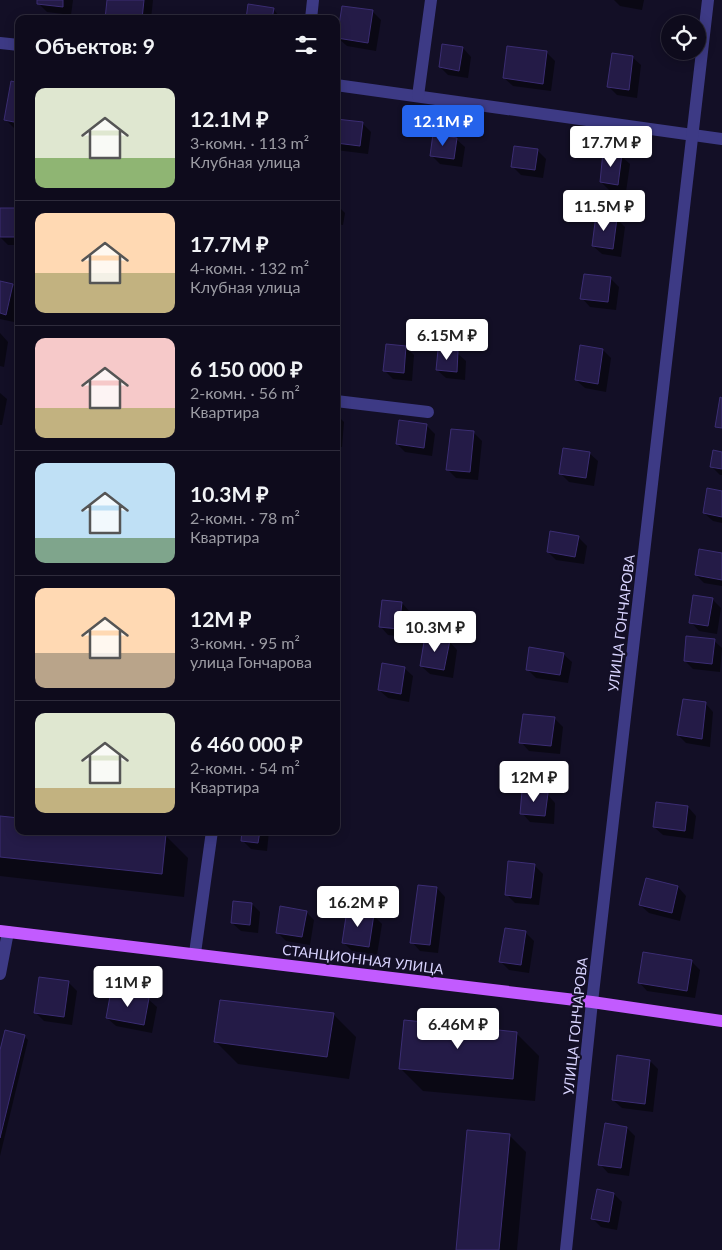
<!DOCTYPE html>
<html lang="ru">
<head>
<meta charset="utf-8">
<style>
  body { margin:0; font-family:Lato,sans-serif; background:#1c1929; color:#f1f3f6; height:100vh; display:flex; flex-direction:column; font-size:19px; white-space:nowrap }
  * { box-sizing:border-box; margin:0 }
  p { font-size:16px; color:#9b9ba3 }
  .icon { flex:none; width:28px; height:28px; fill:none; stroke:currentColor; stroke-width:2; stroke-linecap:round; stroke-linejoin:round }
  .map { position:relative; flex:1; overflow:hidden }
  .sheet { position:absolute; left:15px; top:15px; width:325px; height:820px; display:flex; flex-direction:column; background:#0e0b1c; border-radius:10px; box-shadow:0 2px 12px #0003,0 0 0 1px #2e2b3b }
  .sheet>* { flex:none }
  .tools { position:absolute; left:661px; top:15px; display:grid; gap:10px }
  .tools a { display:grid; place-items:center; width:45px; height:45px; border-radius:50%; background:#0e0b1c; box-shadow:0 2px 12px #0003,0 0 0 1px #2e2b3b; font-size:25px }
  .price { position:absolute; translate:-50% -42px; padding:0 11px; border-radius:5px; background:#fff; color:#222; font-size:16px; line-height:32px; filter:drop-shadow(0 1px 2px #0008) }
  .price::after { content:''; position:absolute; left:50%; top:30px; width:15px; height:11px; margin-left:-8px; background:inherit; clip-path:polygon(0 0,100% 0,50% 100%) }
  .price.on { background:#2563eb; color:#fff }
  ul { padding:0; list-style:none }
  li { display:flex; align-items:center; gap:15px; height:125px; padding:0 20px }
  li+li { border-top:1px solid #2e2b3b }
  li span { display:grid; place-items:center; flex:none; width:140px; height:100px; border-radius:10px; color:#555 }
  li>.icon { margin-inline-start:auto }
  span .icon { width:60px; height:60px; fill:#fffc; stroke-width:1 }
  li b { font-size:21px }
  h2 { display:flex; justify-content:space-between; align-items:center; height:60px; padding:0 20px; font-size:21px }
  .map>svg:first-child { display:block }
</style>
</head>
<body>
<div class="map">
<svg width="722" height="1250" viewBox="0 0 722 1250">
  <rect width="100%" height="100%" fill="#130f26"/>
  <g fill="#0007">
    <polygon points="39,0 73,0 71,15 47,12 38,3"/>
    <polygon points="109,0 153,0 151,19 107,19"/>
    <polygon points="614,0 644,0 642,10 620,6"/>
    <polygon points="273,9 281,18 281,19 247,19"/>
    <polygon points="372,11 381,20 376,51 347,46 338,38"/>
    <polygon points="463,48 471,57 468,78 448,75 440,67"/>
    <polygon points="546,52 555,61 551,91 513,86 504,78"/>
    <polygon points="632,57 641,65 637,98 617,95 609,87"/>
    <polygon points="19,84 19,129 14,128 6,120"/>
    <polygon points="336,120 362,123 371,132 368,154 336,150"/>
    <polygon points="456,139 465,147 462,167 440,164 432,156"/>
    <polygon points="537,150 546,159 543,178 521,175 512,166"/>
    <polygon points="621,156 630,164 626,192 609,190 601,182"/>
    <polygon points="336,204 345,213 343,225 336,224"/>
    <polygon points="19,210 19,245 8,245 0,237"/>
    <polygon points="617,219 625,227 621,257 602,254 593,246"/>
    <polygon points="611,279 619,287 616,310 590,307 582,298"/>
    <polygon points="0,282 12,285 19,291 19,302 14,322 0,319"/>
    <polygon points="0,333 8,342 4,367 0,366"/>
    <polygon points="582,346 603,350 611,358 606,392 585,388 576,380"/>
    <polygon points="406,347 414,355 412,381 393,379 384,370"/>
    <polygon points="457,353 466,361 465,380 446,378 437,370"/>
    <polygon points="0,393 7,399 2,425 0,425"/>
    <polygon points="336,414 344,422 342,447 336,447"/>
    <polygon points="426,425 435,434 432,456 405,452 397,444"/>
    <polygon points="473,432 482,441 478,480 456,478 447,469"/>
    <polygon points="589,453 598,461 594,486 569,482 561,474"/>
    <polygon points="722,453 722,475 720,475 711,466"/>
    <polygon points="722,492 722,523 713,521 704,513"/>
    <polygon points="578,537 587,546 584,564 556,560 548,552"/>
    <polygon points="722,554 722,586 704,583 696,575"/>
    <polygon points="712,599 721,608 717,634 699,631 691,622"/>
    <polygon points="402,603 410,612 407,637 388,635 380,626"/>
    <polygon points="449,641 457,650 453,678 430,674 421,666"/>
    <polygon points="714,641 722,648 720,672 693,669 685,661"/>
    <polygon points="563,654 572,662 568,683 536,678 527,669"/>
    <polygon points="404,668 413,676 409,702 388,698 379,690"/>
    <polygon points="705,703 713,712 710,747 686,743 678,735"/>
    <polygon points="554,718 563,727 560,754 529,751 521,742"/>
    <polygon points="547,794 555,803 554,824 530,822 522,813"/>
    <polygon points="688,807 696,816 693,839 663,835 654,827"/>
    <polygon points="0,817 19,831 165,835 188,858 184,897 0,876"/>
    <polygon points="243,831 269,831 267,851 251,849 242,840"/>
    <polygon points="534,865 543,874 539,905 515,903 506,894"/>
    <polygon points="678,887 686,896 680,921 649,913 640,905"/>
    <polygon points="437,888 445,897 438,953 420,951 412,942"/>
    <polygon points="252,904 260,912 258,933 241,931 232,923"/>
    <polygon points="306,912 314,920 310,945 286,941 277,932"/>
    <polygon points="374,916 382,924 377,955 352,951 343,942"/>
    <polygon points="526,933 534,941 529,973 509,970 501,962"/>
    <polygon points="691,961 700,970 695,998 647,991 639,982"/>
    <polygon points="68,982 77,991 72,1025 44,1021 36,1013"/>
    <polygon points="148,999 157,1007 152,1033 116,1026 107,1018"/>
    <polygon points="333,1014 356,1037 349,1079 238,1064 215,1041"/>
    <polygon points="516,1033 539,1056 535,1101 423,1091 400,1068"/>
    <polygon points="24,1036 28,1040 0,1156 0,1055"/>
    <polygon points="650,1061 658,1069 653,1112 622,1108 613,1100"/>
    <polygon points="627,1128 635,1136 629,1176 608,1173 600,1164"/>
    <polygon points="509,1135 526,1152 517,1250 458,1250"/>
    <polygon points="614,1194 622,1202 617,1230 601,1227 592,1218"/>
  </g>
  <g fill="#241b47" stroke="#3b2d73">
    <polygon points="37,0 63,0 63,7 37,4"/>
    <polygon points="107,0 144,0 142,19 105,19"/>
    <polygon points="248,4 274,8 272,19 246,19"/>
    <polygon points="342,6 373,10 368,43 337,38"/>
    <polygon points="442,44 463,47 459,71 439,67"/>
    <polygon points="507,46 547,51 543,84 503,78"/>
    <polygon points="612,53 633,56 629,90 607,87"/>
    <polygon points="11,81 19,83 19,123 4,120"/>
    <polygon points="336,119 363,122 360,146 336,143"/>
    <polygon points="433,134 457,138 454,159 430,156"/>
    <polygon points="514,146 538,149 535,170 511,167"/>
    <polygon points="603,152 622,154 618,185 600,182"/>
    <rect x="0" y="208" width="19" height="29"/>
    <polygon points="596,215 617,218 613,249 592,246"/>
    <polygon points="584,274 611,277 608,302 580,299"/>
    <polygon points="0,281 13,284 6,315 0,313"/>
    <polygon points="386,344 406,346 404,373 383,371"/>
    <polygon points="580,345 603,349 598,384 575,380"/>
    <polygon points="438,350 458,351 457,372 436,370"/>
    <polygon points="720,397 722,398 722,428 715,427"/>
    <polygon points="399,420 427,424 424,448 396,444"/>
    <polygon points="451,429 474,431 470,472 446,470"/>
    <polygon points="563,448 590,452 586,478 559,474"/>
    <polygon points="713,450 722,452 722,469 710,467"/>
    <polygon points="707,488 722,491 722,517 703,513"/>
    <polygon points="550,531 579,536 575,557 547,552"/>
    <polygon points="699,549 722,553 722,580 695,575"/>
    <polygon points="693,595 713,598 708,626 689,623"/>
    <polygon points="382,600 402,602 399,629 379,627"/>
    <polygon points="425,636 450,640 444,670 420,666"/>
    <polygon points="686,636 715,639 712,664 684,661"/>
    <polygon points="529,647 564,653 560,675 526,670"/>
    <polygon points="382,663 405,667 401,694 378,690"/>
    <polygon points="683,699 706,702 702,739 677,735"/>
    <polygon points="523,714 555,717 551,746 519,743"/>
    <polygon points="522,791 548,793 545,816 520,814"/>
    <polygon points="656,802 688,806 685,831 653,827"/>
    <polygon points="0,816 19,818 19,831 140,831 166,834 162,874 0,857"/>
    <polygon points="242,831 260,831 258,843 241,841"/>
    <polygon points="508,861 535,864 531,898 505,895"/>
    <polygon points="646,878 678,886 672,913 639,905"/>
    <polygon points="418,885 437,887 430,945 410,943"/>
    <polygon points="233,901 252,903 250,925 231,923"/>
    <polygon points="280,906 307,911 302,937 276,933"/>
    <polygon points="347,910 374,914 369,947 342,943"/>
    <polygon points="505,928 526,931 521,965 499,962"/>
    <polygon points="643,952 692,960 687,991 638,983"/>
    <polygon points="39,977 69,981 64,1017 34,1013"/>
    <polygon points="111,991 149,998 144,1025 106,1018"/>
    <polygon points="220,1000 334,1013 327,1057 214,1042"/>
    <polygon points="404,1020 517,1032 513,1079 399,1069"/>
    <polygon points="5,1030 25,1035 0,1138 0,1050"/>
    <polygon points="617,1055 650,1060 645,1104 612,1100"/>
    <polygon points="605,1123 627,1127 621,1168 598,1165"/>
    <polygon points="467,1130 510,1134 499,1250 456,1250"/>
    <polygon points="597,1189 614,1193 609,1222 591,1219"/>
  </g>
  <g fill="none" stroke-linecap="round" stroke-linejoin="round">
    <g stroke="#3d3a85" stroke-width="12">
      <polyline points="311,19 313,0"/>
      <polyline points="0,43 19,45"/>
      <polyline points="336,85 722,139"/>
      <polyline points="418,96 431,0"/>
      <polyline points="336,401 428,412"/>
      <polyline points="195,953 212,831"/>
      <polyline points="0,974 8,932"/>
      <polyline points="566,1250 592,1002 708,0"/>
    </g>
    <polyline stroke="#c25bff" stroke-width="12" points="0,931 592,1002 722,1021"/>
  </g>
  <g text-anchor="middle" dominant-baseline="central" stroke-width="4.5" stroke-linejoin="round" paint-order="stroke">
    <g font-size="14" fill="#d9d4ff" stroke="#130f26">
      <text transform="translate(621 623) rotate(-83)">УЛИЦА ГОНЧАРОВА</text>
      <text transform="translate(363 959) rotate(7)">СТАНЦИОННАЯ УЛИЦА</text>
      <text transform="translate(575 1026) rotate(-84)">УЛИЦА ГОНЧАРОВА</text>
    </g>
  </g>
</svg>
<div class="tools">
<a><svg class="icon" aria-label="locate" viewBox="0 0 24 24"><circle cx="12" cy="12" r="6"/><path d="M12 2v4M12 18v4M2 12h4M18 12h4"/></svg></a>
</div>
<b class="price on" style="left:443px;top:147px">12.1M ₽</b>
<b class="price" style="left:611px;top:168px">17.7M ₽</b>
<b class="price" style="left:604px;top:232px">11.5M ₽</b>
<b class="price" style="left:447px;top:361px">6.15M ₽</b>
<b class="price" style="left:435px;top:653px">10.3M ₽</b>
<b class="price" style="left:534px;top:803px">12M ₽</b>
<b class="price" style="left:358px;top:928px">16.2M ₽</b>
<b class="price" style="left:128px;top:1008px">11M ₽</b>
<b class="price" style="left:458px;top:1050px">6.46M ₽</b>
<section class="sheet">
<h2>Объектов: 9<svg class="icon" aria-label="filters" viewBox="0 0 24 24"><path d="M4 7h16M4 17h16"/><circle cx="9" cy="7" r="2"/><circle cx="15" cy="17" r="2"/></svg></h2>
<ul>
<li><span style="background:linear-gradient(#dfe7d0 70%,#8fb573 0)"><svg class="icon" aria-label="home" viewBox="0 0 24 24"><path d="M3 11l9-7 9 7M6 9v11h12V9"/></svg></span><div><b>12.1M ₽</b><p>3-комн. · 113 m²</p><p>Клубная улица</p></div></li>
<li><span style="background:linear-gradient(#ffd9b3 60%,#c2b280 0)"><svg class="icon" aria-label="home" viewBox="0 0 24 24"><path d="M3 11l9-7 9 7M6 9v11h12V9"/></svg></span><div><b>17.7M ₽</b><p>4-комн. · 132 m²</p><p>Клубная улица</p></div></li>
<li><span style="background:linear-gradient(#f6c9c9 70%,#c2b280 0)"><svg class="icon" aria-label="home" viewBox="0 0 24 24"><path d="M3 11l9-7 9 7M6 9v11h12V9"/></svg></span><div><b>6 150 000 ₽</b><p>2-комн. · 56 m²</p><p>Квартира</p></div></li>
<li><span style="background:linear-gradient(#bfe0f5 75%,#7fa58c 0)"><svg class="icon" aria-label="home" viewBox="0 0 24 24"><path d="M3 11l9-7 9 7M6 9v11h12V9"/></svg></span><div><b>10.3M ₽</b><p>2-комн. · 78 m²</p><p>Квартира</p></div></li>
<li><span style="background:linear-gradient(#ffd9b3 65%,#b9a48a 0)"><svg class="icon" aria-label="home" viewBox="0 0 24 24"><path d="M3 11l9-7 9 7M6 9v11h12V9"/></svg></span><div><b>12M ₽</b><p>3-комн. · 95 m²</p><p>улица Гончарова</p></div></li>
<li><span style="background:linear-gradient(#dfe7d0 75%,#c2b280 0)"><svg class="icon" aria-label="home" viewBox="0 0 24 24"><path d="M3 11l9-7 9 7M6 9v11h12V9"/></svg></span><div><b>6 460 000 ₽</b><p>2-комн. · 54 m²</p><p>Квартира</p></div></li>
</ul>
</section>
</div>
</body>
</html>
